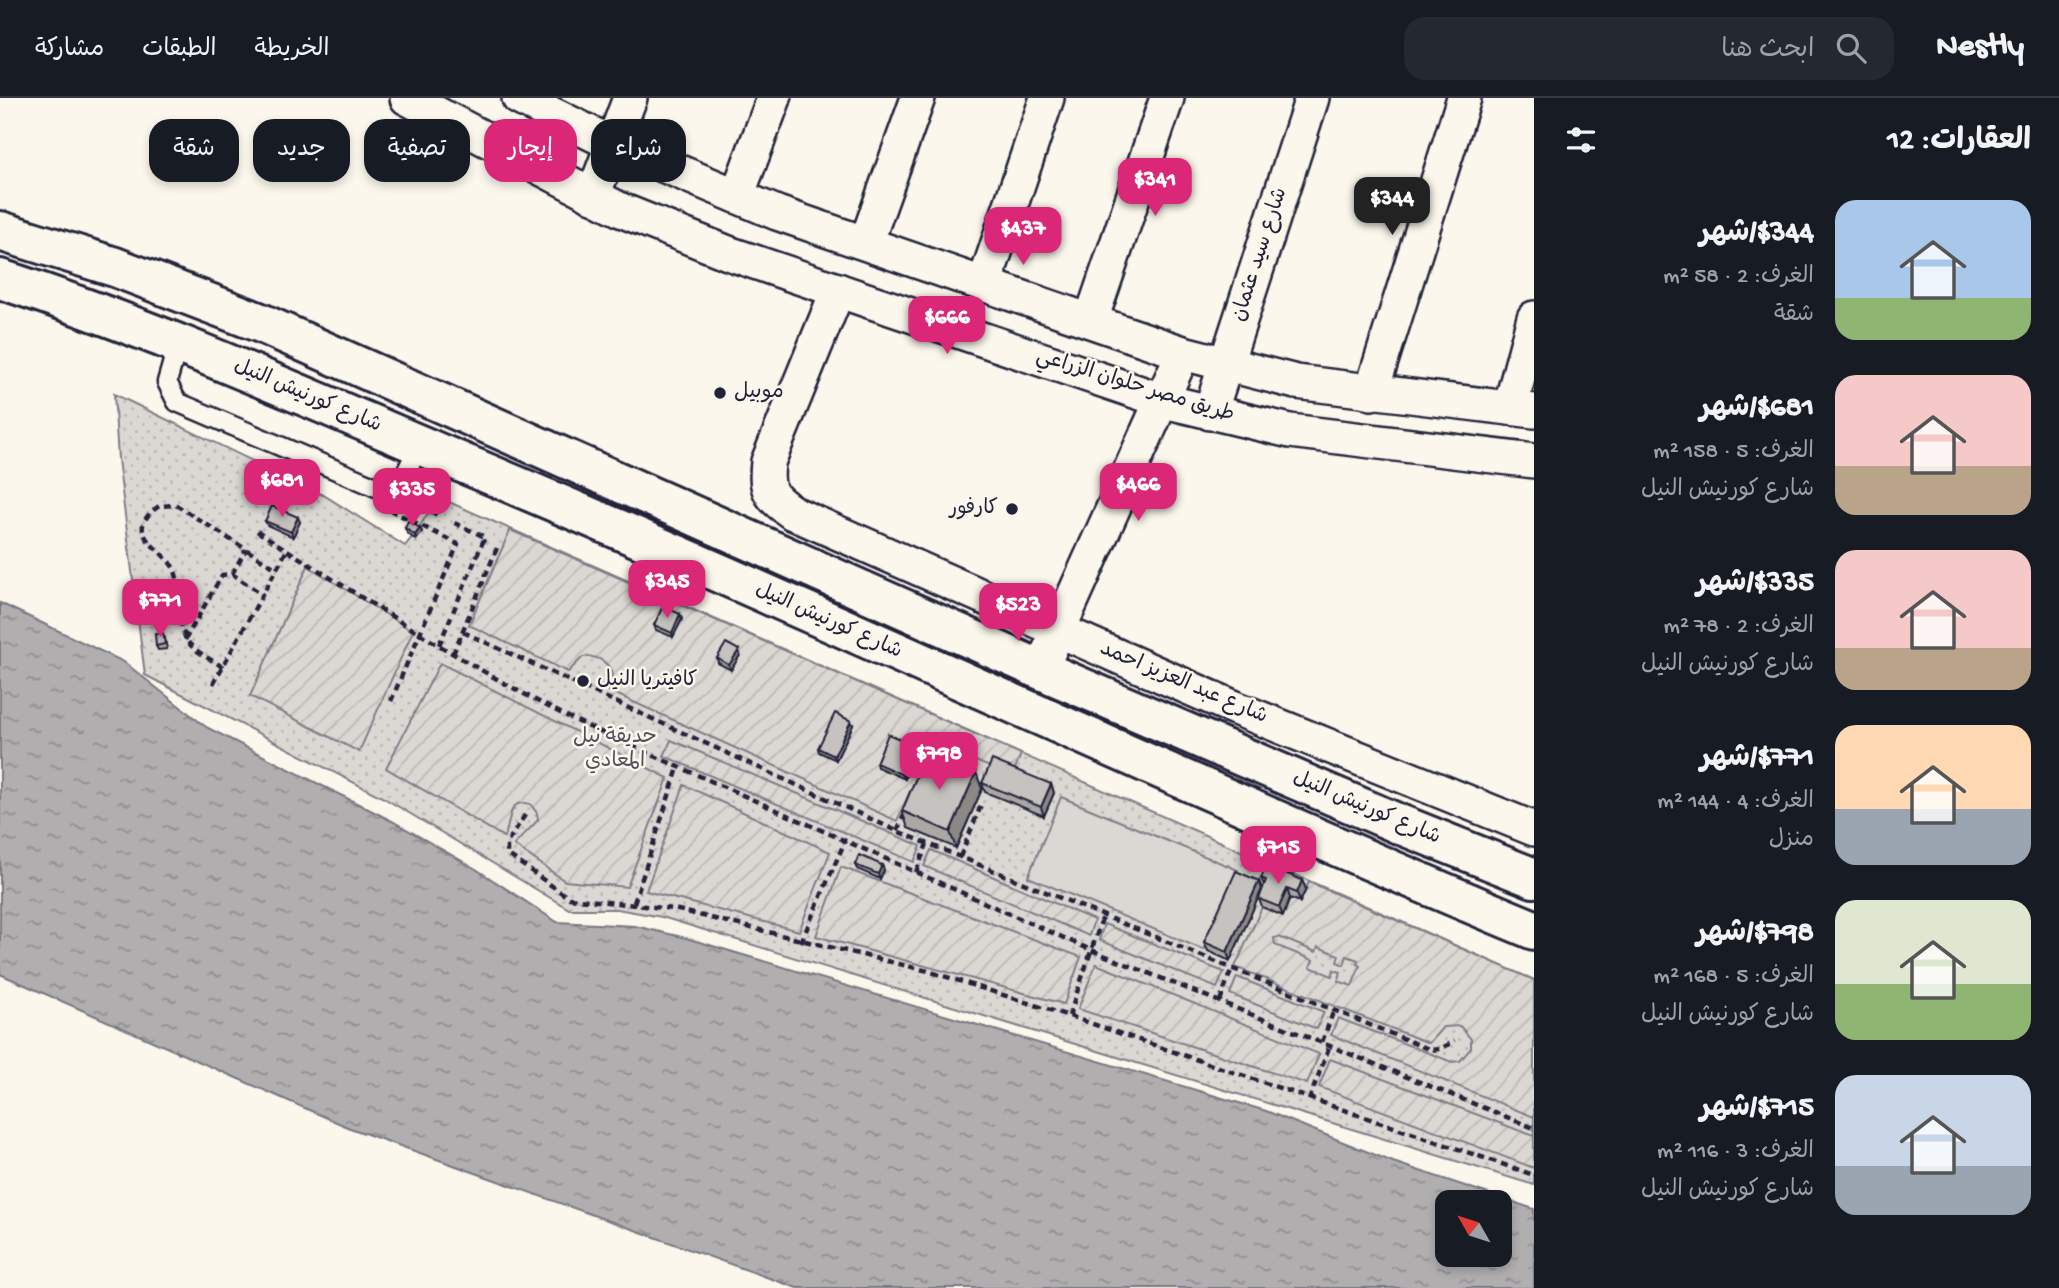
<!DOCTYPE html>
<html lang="ar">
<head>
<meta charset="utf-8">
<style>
  body { margin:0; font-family:"Gochi Hand","Playpen Sans Arabic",sans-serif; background:#242831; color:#f1f3f6; direction:rtl; height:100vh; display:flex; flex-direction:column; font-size:26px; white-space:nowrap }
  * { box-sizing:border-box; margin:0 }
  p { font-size:23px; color:#9ea1a6 }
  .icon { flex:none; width:38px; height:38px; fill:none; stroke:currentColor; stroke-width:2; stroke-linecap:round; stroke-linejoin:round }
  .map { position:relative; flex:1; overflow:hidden; direction:ltr }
  .drawer { display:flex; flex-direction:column; background:#171b24; width:525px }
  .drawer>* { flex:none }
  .hud { position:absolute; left:21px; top:21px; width:665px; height:63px; direction:rtl; display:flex; gap:14px }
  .needle { width:46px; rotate:309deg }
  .fabs { position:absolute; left:1435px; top:1092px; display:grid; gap:14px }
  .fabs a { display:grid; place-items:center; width:77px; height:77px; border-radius:14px; background:#171b24; box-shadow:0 4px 10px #0003; font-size:35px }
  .price { position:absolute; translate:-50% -60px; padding:0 16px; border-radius:14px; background:#db2777; color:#fff; font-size:23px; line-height:46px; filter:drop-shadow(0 2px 4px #0008) }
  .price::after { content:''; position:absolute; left:50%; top:42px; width:21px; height:16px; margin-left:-10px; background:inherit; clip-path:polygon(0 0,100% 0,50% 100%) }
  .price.selected { background:#222; color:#fff }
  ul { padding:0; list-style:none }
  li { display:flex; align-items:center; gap:21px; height:175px; padding:0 28px }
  li span { display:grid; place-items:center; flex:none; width:196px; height:140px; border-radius:21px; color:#555 }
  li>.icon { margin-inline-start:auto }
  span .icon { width:84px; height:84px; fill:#fffc; stroke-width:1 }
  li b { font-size:30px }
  h2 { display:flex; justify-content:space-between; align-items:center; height:84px; padding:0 28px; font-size:30px }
  .tag { padding:0 24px; border-radius:21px; background:#171b24; box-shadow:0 4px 10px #0003; font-size:24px; line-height:63px }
  .tag.selected { background:#db2777; color:#fff }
  header { display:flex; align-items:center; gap:42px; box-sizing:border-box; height:98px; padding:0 35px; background:#171b24; border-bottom:2px solid #363941 }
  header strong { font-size:33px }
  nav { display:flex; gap:38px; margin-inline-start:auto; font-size:24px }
  .search { width:490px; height:63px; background:#242831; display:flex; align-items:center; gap:18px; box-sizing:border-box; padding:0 24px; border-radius:21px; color:#9ea1a6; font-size:26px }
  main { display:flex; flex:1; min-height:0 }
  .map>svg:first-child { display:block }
</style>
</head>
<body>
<header>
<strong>Nestly</strong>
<div class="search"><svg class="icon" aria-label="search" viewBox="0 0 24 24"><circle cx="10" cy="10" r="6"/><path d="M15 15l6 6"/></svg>ابحث هنا</div>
<nav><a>الخريطة</a><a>الطبقات</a><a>مشاركة</a></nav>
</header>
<main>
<section class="drawer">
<h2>العقارات: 12<svg class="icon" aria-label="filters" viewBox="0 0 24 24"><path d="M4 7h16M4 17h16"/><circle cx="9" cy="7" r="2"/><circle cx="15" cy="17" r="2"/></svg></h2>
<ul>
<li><span style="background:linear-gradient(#a9c7e8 70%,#8fb573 0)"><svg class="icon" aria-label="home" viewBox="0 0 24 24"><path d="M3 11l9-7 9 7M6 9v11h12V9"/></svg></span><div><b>$344/شهر</b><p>الغرف: 2 · 58 m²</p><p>شقة</p></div></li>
<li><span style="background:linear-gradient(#f6c9c9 65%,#b9a48a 0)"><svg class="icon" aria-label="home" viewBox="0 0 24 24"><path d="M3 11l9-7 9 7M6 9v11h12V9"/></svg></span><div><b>$681/شهر</b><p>الغرف: 5 · 158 m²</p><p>شارع كورنيش النيل</p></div></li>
<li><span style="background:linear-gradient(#f6c9c9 70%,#b9a48a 0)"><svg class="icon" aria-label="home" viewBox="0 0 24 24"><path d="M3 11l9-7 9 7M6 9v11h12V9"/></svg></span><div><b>$335/شهر</b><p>الغرف: 2 · 78 m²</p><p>شارع كورنيش النيل</p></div></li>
<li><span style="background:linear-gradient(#ffd9b3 60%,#9aa5b1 0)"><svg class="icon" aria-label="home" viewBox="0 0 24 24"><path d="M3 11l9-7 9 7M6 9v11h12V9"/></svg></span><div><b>$771/شهر</b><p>الغرف: 4 · 144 m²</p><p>منزل</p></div></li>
<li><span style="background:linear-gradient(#dfe7d0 60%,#8fb573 0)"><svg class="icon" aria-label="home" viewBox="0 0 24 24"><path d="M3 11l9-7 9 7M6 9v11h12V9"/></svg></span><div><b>$798/شهر</b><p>الغرف: 5 · 168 m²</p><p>شارع كورنيش النيل</p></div></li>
<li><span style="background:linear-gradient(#c9d6e8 65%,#9aa5b1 0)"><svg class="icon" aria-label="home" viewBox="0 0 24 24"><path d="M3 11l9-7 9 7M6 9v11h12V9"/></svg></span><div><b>$715/شهر</b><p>الغرف: 3 · 116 m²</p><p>شارع كورنيش النيل</p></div></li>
</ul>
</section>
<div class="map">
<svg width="1534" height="1190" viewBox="0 0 1534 1190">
  <defs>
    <pattern id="park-dots" width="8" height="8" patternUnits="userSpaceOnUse" patternTransform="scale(1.75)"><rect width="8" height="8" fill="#dbd8d3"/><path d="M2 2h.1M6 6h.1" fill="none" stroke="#bcb9b6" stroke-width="1.8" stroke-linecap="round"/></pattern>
    <pattern id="garden-furrows" width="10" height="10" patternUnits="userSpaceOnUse" patternTransform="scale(1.75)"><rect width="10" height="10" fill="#dbd8d3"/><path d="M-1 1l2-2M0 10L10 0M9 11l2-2" fill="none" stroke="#bcb9b6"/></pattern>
    <pattern id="water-ripples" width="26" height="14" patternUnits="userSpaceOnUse" patternTransform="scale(1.75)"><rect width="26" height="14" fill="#b1aeb0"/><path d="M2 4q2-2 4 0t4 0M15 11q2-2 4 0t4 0" fill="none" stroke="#908d90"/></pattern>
  </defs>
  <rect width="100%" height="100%" fill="#fbf7ec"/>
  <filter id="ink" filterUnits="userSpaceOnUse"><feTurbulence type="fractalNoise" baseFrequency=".0143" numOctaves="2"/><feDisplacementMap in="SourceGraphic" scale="14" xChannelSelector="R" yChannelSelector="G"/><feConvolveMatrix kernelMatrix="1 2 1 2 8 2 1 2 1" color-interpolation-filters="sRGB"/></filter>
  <g filter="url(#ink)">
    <polygon fill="url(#park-dots)" stroke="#7e7d87" stroke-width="2" points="114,296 325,398 405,448 412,439 406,432 418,430 429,414 424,407 436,406 440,400 1534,882 1534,1087 662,819 617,811 569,811 384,700 145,577 118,361"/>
    <g fill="url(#garden-furrows)" stroke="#7e7d87" stroke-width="2" fill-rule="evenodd">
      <path d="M510 432 1021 656 1012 678 931 645 897 723 609 593C618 572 605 557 583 559L568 574 469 527Z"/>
      <polygon points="308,468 413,533 359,654 250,598"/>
      <path d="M440 565 668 680 627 789 565 783 514 747 538 722 537 715 530 706C506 700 512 724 504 739L386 670Z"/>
      <polygon points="671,642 921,748 914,764 664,658"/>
      <polygon points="684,687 830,754 799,833 646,793"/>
      <polygon points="931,752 1094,822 1089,838 924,768"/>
      <polygon points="841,769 1081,859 1064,906 816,838"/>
      <path d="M1309 784 1534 882V1019L1331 937 1338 920 1452 964 1460 963 1471 950V941L1460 928 1443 929 1429 945 1235 869 1262 809 1283 818 1290 800 1300 804ZM1279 839 1316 854 1318 849 1339 857 1337 864 1344 867 1347 858 1358 862 1357 866 1360 868 1352 888 1338 883 1341 874 1334 872 1332 878 1310 869 1313 862 1275 847 1274 840Z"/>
      <polygon points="1104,826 1224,874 1217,890 1099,842"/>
      <polygon points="1096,866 1319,956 1307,986 1078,911"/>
      <polygon points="1237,879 1324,914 1317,931 1230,896"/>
      <polygon points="1330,961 1534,1038 1534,1070 1319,989"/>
    </g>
    <polygon fill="#dbd8d3" stroke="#7e7d87" stroke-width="2" points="1061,699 1238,772 1204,852 1028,779"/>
    <path fill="url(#water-ripples)" stroke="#787681" stroke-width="2" fill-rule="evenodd" d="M0 505 124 564 206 629 392 723 476 771 557 824 635 828 686 840 1266 1013 1393 1064 1534 1111V1190H797L350 1030 0 876ZM1447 1104H1500V1157H1447Z"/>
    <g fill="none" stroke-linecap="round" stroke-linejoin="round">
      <defs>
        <path id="lane" d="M178 246 167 284 177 304 376 389C403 395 410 365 419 346"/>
        <g id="street">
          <polyline points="407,0 621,112 728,155 1164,303 1290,333 1534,363"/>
          <polyline points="519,0 613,46 777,115 1183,255 1296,284 1534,313"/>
          <polyline points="593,98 630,0"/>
          <polyline points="737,98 774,0"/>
          <polyline points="866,145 918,0"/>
          <polyline points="985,184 1047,0"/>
          <path d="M838 192 768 364C765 393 769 398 793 415L1235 610 1534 731"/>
          <polyline points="1091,222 1167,0"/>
          <polyline points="1371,295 1464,0"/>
          <polyline points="1510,310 1534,220"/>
          <polyline points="1210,315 1312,0"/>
          <polyline points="1049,553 1183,255"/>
        </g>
        <g id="highway">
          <polyline points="0,133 115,169 261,225 1041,572 1399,726 1534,780"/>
          <path d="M0 181C149 229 292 293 436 354 805 507 1165 679 1534 832"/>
        </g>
      </defs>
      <use href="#lane" stroke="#22223b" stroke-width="23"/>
      <use href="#street" stroke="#22223b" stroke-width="38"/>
      <use href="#highway" stroke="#22223b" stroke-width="44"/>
      <g stroke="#22223b" stroke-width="4.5" stroke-dasharray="7 5" stroke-linecap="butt">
        <polyline points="390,412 458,446 391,603"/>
        <path d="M257 433C365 501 472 573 587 628L1091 852 1534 1030"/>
        <polyline points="232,476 246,451"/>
        <polyline points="463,534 897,733 1431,952 1440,951 1455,943"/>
        <polyline points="185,542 222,477 232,476 263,497"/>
        <polyline points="439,547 485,439 450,423"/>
        <polyline points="453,556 497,450"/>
        <path d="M223 569C181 544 183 546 179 498 178 489 178 479 174 471 164 450 119 436 159 408L176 407 277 471"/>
        <polyline points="213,586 287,452"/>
        <polyline points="525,717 507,745 507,756 569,800 674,811 928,873 1069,918 1534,1077"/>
        <polyline points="897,733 905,715"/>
        <polyline points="960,759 982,705"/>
        <polyline points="916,774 927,746"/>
        <polyline points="634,805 678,670"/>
        <polyline points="801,844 845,743"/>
        <polyline points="1220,903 1232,870"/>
        <polyline points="1069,918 1103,818"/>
        <polyline points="1322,944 1334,912"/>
        <polyline points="1309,1002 1330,947"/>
      </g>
      <use href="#lane" stroke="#fbf7ec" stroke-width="18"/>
      <use href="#street" stroke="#fbf7ec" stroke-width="33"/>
      <use href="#highway" stroke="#fbf7ec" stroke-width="38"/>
    </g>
    <g fill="#aaa7a5" stroke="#22223b" stroke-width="2">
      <polygon points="423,406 440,410 435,417 425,410"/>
      <polygon points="265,423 300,424 293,439 267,427"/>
      <polygon points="405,430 420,430 422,434 416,442 407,435"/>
      <polygon points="680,516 682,521 673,539 656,532 654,527"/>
      <polygon points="165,540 167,551 158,552 156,548"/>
      <polygon points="740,557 731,572 718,565 717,560"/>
      <polygon points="853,627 836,662 819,654 818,650"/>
      <polygon points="916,648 918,652 905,681 877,669 876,665"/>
      <polygon points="982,685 1051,686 1054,695 1044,718 985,694"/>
      <polygon points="982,691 956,750 908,730 902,713"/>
      <polygon points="855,767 882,767 884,772 880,781 857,771"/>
      <polygon points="1261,780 1306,791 1300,804 1290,800 1283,818 1262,809 1259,801 1264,787"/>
      <polygon points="1259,783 1262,791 1230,863 1208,853 1204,844"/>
    </g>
    <g fill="#8b8886" stroke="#22223b" stroke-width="2">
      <polygon points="438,405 440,410 435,417 433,413"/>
      <polygon points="298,419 300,424 293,439 291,434"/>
      <polygon points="420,430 422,434 416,442 415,437"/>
      <polygon points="680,516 682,521 673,539 672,535"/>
      <polygon points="739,552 740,557 731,572 729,567"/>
      <polygon points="851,623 853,627 836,662 834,658"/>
      <polygon points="916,648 918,652 905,681 903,677"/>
      <polygon points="976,674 982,691 956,750 950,734"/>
      <polygon points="1051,686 1054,695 1044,718 1041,709"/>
      <polygon points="882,767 884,772 880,781 878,776"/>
      <polygon points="1302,782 1306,791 1300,804 1297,795"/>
      <polygon points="1259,783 1262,791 1230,863 1227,854"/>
      <polygon points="1287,791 1290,800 1283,818 1279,809"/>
    </g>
    <g fill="#c6c2c0" stroke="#22223b" stroke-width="2">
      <polygon points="426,398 438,405 433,413 423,406"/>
      <polygon points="272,408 298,419 291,434 265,423"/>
      <polygon points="408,423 420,430 415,437 405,430"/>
      <polygon points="663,508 680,516 672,535 654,527"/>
      <polygon points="163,535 165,546 156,548 155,536"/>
      <polygon points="726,545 739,552 729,567 717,560"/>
      <polygon points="835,615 851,623 834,658 818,650"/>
      <polygon points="888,636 916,648 903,677 876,665"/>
      <polygon points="927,654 976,674 950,734 902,713"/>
      <polygon points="992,662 1051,686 1041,709 982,685"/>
      <polygon points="859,757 882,767 878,776 855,767"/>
      <polygon points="1267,767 1302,782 1297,795 1287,791 1279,809 1259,801 1266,782 1261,780"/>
      <polygon points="1236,773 1259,783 1227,854 1204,844"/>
    </g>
  </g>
  <g fill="#22223b" stroke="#fbf7ec" stroke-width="2.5">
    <circle cx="720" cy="295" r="7"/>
    <circle cx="1012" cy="411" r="7"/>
    <circle cx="583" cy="583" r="7"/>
  </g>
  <g text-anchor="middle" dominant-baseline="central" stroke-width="5" stroke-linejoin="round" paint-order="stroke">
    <g font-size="21" fill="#22223b" stroke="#fbf7ec">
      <text transform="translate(1261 157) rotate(-72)">شارع سيد عثمان</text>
      <text transform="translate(1135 289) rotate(17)">طريق مصر حلوان الزراعي</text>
      <text transform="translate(307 299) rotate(23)">شارع كورنيش النيل</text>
      <text transform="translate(828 524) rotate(24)">شارع كورنيش النيل</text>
      <text transform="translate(1183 586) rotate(23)">شارع عبد العزيز احمد</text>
      <text transform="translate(1366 711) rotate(23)">شارع كورنيش النيل</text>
    </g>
    <g font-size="21" fill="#22223b" stroke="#fbf7ec" text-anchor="start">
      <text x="734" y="295">موبيل</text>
      <text x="998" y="411" text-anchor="end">كارفور</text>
      <text x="597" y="583">كافيتريا النيل</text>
    </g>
    <g font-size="21" fill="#505061" stroke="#fbf7ec">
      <text x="615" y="640">حديقة نيل<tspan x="615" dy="24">المعادي</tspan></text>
    </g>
  </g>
</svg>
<div class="fabs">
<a><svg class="needle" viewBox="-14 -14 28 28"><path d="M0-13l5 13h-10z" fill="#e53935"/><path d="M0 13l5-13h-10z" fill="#9ea1a6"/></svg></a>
</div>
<b class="price" style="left:1155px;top:120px">$341</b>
<b class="price selected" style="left:1392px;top:139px">$344</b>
<b class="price" style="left:1023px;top:169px">$437</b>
<b class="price" style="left:947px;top:258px">$666</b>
<b class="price" style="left:282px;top:421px">$681</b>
<b class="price" style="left:1138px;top:425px">$466</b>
<b class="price" style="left:412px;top:430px">$335</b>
<b class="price" style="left:667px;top:522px">$345</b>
<b class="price" style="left:160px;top:541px">$771</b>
<b class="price" style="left:1018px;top:545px">$523</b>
<b class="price" style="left:939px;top:694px">$798</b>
<b class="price" style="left:1278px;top:788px">$715</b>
<div class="hud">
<a class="tag">شراء</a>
<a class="tag selected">إيجار</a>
<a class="tag">تصفية</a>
<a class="tag">جديد</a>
<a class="tag">شقة</a>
</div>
</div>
</main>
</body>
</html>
